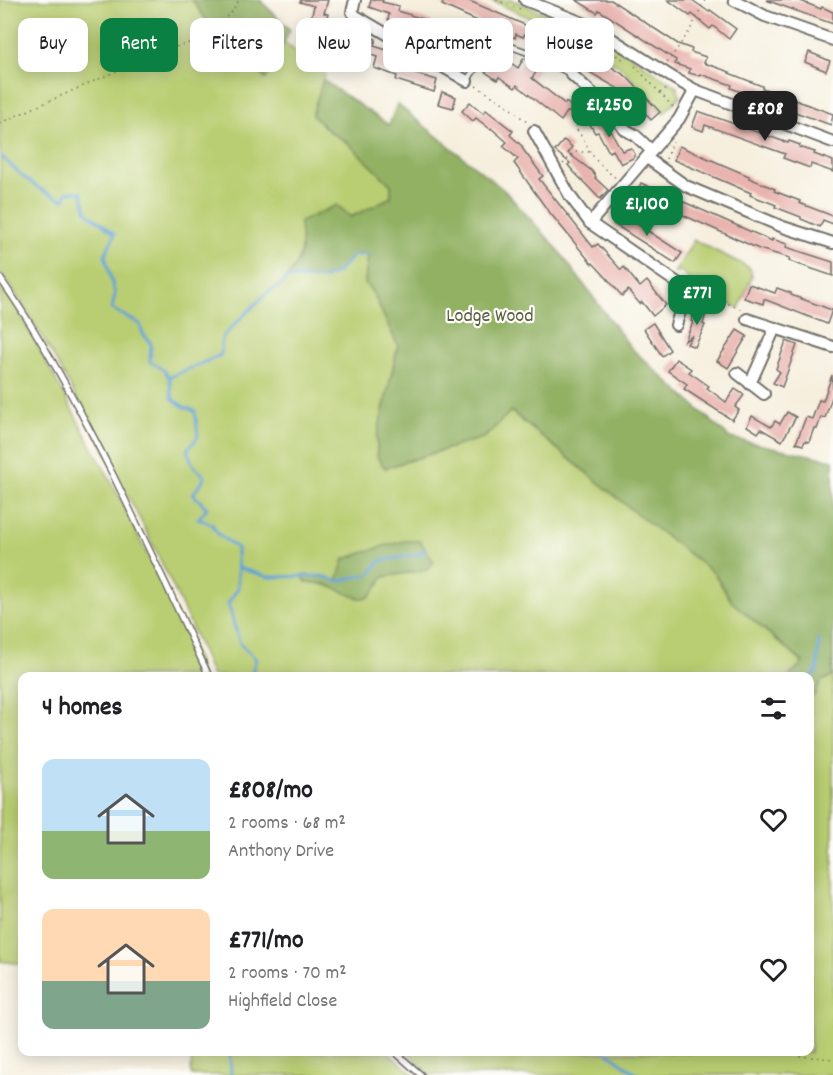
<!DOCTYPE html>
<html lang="en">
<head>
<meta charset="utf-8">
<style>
  body { margin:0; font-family:Dekko,sans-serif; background:#f2f2f2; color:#202124; height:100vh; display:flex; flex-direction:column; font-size:22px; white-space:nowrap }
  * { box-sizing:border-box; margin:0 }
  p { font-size:20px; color:#757577 }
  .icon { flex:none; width:33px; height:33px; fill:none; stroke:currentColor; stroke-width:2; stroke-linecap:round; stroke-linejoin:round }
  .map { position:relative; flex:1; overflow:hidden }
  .drawer { position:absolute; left:18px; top:672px; width:796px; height:384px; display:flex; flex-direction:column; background:#fff; border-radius:12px; box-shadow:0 3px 15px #0003 }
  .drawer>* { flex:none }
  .guide { position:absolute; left:18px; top:18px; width:798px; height:54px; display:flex; gap:12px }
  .price { position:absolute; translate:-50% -51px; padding:0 14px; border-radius:12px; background:#0b8043; color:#fff; font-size:20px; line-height:39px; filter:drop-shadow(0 2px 3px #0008) }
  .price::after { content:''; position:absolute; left:50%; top:36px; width:18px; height:14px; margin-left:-9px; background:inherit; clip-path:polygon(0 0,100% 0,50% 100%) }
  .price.selected { background:#222; color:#fff }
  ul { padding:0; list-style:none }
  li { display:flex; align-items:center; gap:18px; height:150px; padding:0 24px }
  li span { display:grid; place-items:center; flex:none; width:168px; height:120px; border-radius:12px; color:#555 }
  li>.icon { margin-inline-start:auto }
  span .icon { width:72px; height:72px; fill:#fffc; stroke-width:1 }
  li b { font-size:26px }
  h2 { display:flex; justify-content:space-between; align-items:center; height:72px; padding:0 24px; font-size:26px }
  .chip { padding:0 21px; border-radius:12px; background:#fff; box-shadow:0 3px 15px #0003; font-size:21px; line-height:54px }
  .chip.selected { background:#0b8043; color:#fff }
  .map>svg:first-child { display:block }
</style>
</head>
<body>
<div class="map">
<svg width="833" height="1075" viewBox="0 0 833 1075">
  <rect width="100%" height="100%" fill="#fdfcf7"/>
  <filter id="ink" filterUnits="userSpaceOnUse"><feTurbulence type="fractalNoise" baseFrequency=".0167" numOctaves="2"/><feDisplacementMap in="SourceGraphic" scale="12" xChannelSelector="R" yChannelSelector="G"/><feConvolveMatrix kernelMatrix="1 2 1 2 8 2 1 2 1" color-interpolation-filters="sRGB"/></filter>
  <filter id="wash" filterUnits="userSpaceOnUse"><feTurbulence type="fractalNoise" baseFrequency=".008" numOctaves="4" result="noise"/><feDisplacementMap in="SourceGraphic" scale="24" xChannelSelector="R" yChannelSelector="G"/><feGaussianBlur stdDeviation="1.35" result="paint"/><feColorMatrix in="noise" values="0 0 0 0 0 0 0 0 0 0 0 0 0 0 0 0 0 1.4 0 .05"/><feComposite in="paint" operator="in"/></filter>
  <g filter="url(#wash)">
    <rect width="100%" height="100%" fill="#f6efde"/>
    <g fill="#b9ce72" stroke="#727c4e" stroke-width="1.5" fill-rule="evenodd">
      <path d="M0 0H192L265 79 283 42 325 74 313 115 330 132 348 143 391 185V198L351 217 302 253 298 263 288 277 337 273 354 255H368L365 283 373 293 398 346 393 374 385 468 485 437 510 411 636 513 714 573 732 602 803 663 789 676H212C178 591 136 510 93 429 64 375 36 321 0 271ZM425 570 383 577C364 612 355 593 325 585 319 583 313 583 307 582L302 576H322L338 581Z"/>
      <polygon points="491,0 513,0 605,39 677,87 680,96 663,114 621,67 577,40"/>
      <polygon points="694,240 750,268 752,277 739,308 691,289 687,281 689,279 681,271 674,273"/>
      <polygon points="0,286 20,314 113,485 189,640 198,662 200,676 22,676 22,964 0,961"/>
      <polygon points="833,676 833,1075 430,1075 407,1052 810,1052 810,698 814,696 821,681"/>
      <polygon points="192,1052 388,1052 414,1075 191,1075"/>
    </g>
    <g fill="#92b164" stroke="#5e6e48" stroke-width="1.5">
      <polygon points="192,0 260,0 290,30 266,79 219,38"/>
      <path d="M323 80 389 125 397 104 504 190 555 246 631 348 730 438 833 460V676L821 681 814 696 810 698V676H790L803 662 732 602 714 573 636 513 511 411 485 437 385 468 377 457V436L398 346 373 293 365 283 368 255H354L337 273 323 279 287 278C304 254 302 250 300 222L337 205 351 217 391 197V185L348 143 330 132 312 115Z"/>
      <polygon points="405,541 420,541 434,562 425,570 383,577 376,589 368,598 358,598 325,584 306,582 302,575 322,576 337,581 344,559 384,546"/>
    </g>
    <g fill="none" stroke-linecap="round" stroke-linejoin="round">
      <g stroke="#61a0d3" stroke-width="3">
        <path d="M0 155C21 175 35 190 64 200L67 192H81L87 212 115 234 105 255 115 294 112 309 140 324 143 334 151 343 150 362C170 371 170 376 172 398L184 407 195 411 198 437 187 450 193 465 205 477 193 494 207 508 198 519 212 524 218 534 237 548 238 588 228 603 240 644 256 659 251 676"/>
        <polyline points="170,377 221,355 222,338 231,328 268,292 280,286 287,278 323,279 337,273 354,255 368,255"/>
        <polyline points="239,568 268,577 322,576 338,581 370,574 380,561 420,554 426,549"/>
        <polyline points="810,679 817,671 819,639"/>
        <polyline points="230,1052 231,1075"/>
        <polyline points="607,1052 638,1075"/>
      </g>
    </g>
    <g id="blocks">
      <g fill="#e9b3af">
        <polygon points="301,0 328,0 324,13 328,14 327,18 332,19 330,26 376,39 374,46 390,51 386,63 402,68 403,64 417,68 416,74 437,80 434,92 396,80 397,76 374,68 377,57 361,51 361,48 338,41 335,49 328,47 329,43 307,36 314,6 300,2"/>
        <polygon points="371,0 383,0 382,2 399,6 398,11 432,22 431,26 457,35 453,45 466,49 474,37 486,42 473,62 465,56 463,60 449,56 451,49 430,43 432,36 410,30 412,26 388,20 389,14 369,7"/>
        <polygon points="444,0 467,0 530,27 523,37 516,34 515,38 442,5"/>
        <polygon points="576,0 611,0 678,44 692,49 691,52 706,57 704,63 730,72 729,73 762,86 762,88 833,114 831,125 762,100 731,88 732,85 700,74 700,76 689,73 690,69 675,64 676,60 599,10 597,13"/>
        <polygon points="668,0 692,0 709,12 710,10 736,29 729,39 713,26 710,29 692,14 690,16"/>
        <polygon points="766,0 798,0 821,9 822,7 833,12 833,24"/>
        <polygon points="544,29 564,39 566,36 610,61 608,65 626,76 660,112 651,120 629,95 536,41"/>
        <polygon points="504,49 511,53 507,60 518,68 524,58 539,68 532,78 565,104 566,102 572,107 572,100 588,101 588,113 567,112 561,121 517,85 515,88 499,77 497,80 484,71 495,56 498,59"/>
        <polygon points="809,52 830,61 826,71 805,62"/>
        <polygon points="442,92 456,97 453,108 438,104"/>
        <polygon points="470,102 483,113 486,110 513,131 510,135 523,147 522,148 543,176 539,179 593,247 598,244 621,270 624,267 640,287 647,281 666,305 653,316 642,302 640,304 628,290 622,296 605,276 593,263 592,264 546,208 514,163 518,159 503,146 507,142 491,128 490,129 476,118 473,121 462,111"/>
        <polygon points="595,107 608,133 611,131 622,151 631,148 635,154 633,158 621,164 613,150 609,152 598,132 595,133 586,117"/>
        <polygon points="698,111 788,143 789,141 800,145 799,147 815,152 814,154 833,161 833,172 811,164 810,168 783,158 785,154 705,125 703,131 692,127"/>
        <polygon points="564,140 572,147 568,153 592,171 596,177 595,178 608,190 600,199 573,171 568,165 570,163 555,151"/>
        <polygon points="679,146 749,176 749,178 775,189 774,191 800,201 799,203 833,216 833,224 823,220 820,227 801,219 801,217 775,207 776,205 750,195 751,193 674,160"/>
        <polygon points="641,183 772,241 772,239 787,244 786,247 833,262 833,276 789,261 790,258 759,249 636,194"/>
        <polygon points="624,211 633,217 631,220 682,253 675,263 614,224"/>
        <polygon points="749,284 775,293 777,288 791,293 791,295 832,310 827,324 764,299 763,304 744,298"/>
        <polygon points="696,306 707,310 703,324 705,325 695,347 687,344 693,335 685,341 693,322 691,321"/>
        <polygon points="653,323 670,350 662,356 644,329"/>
        <polygon points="737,330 747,336 728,368 717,361"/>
        <polygon points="786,341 797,345 782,387 773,383 780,372 776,369"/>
        <polygon points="676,359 691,369 689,372 709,386 707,388 726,402 735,389 744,395 735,407 739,410 732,420 684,389 687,384 668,371"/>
        <polygon points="832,375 833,394 825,418 821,417 817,429 814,428 809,442 805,441 803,445 796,443 806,417 812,419 819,400 823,401"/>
        <polygon points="787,412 796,417 782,441 761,429 758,433 747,426 752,416 771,427 775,421 780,424"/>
      </g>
    </g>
  </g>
  <g filter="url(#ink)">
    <use href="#blocks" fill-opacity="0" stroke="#72706a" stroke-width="1.5"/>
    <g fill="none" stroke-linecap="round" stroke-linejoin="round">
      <defs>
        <g id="lane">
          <polyline points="476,33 493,40"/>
          <polyline points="467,81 493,40 532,54 571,74"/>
          <path d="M0 278C44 341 79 408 113 475 146 542 178 609 209 676"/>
          <polyline points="395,1052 421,1075"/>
        </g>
        <g id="street">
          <polyline points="355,0 352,12 356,16 467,81"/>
          <polyline points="525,0 593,27 675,79 695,90 833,142"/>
          <polyline points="734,0 765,16 833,40"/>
          <polyline points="571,74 608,108 624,129 635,135 652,151"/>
          <polyline points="534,131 570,196 590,223 682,286 685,295 676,325"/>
          <polyline points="647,158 686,186 783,227 833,243"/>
          <polyline points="590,223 679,119 695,90"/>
          <polyline points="747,319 833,347"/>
          <polyline points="737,373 764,394"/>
          <polyline points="750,384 775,328"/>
        </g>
      </defs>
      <use href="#lane" stroke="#72706a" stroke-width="8"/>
      <use href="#street" stroke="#72706a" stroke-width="14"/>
      <g stroke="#72706a" stroke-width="1.5" stroke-dasharray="1.5 4.5" stroke-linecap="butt">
        <polyline points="496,0 520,9"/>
        <polyline points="569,29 623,59"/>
        <polyline points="667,63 689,32 705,0"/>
        <polyline points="635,66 674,108"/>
        <polyline points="476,86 505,104 528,123"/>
        <polyline points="660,93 668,87"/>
        <path d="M580 120 575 128C583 137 585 143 591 153 597 163 607 171 616 178"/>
        <polyline points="0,123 164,50 200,40 231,13 239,0"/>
        <polyline points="666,159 673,142"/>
        <polyline points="563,164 574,152 589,152"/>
        <polyline points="695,290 743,310"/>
        <polyline points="788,1052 799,1056 833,1059"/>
      </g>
      <use href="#lane" stroke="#fff" stroke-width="5"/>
      <use href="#street" stroke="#fff" stroke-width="10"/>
    </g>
  </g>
  <g text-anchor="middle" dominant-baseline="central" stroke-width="4.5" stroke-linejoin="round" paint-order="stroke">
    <g font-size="20" fill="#565c40" stroke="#fdfcf7">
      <text x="490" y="317">Lodge Wood</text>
    </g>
  </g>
</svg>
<b class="price" style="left:609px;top:138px">£1,250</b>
<b class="price selected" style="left:765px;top:142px">£808</b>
<b class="price" style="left:647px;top:237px">£1,100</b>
<b class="price" style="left:697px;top:326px">£771</b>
<div class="guide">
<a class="chip">Buy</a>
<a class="chip selected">Rent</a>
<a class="chip">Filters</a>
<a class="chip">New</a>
<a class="chip">Apartment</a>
<a class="chip">House</a>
</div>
<section class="drawer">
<h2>4 homes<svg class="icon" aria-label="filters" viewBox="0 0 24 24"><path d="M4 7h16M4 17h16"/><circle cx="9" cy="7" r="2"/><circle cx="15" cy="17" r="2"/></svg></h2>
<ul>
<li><span style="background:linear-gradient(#bfe0f5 60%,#8fb573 0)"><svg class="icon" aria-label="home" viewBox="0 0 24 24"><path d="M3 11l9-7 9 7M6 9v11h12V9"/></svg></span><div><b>£808/mo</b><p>2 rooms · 68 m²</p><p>Anthony Drive</p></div><svg class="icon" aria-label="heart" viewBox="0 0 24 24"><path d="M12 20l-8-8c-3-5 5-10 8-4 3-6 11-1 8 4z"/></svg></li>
<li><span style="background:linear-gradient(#ffd9b3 60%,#7fa58c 0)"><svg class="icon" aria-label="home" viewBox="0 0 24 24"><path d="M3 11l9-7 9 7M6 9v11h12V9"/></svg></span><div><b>£771/mo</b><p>2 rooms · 70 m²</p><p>Highfield Close</p></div><svg class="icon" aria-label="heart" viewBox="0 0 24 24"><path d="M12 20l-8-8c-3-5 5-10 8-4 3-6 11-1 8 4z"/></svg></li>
</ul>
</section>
</div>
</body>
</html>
